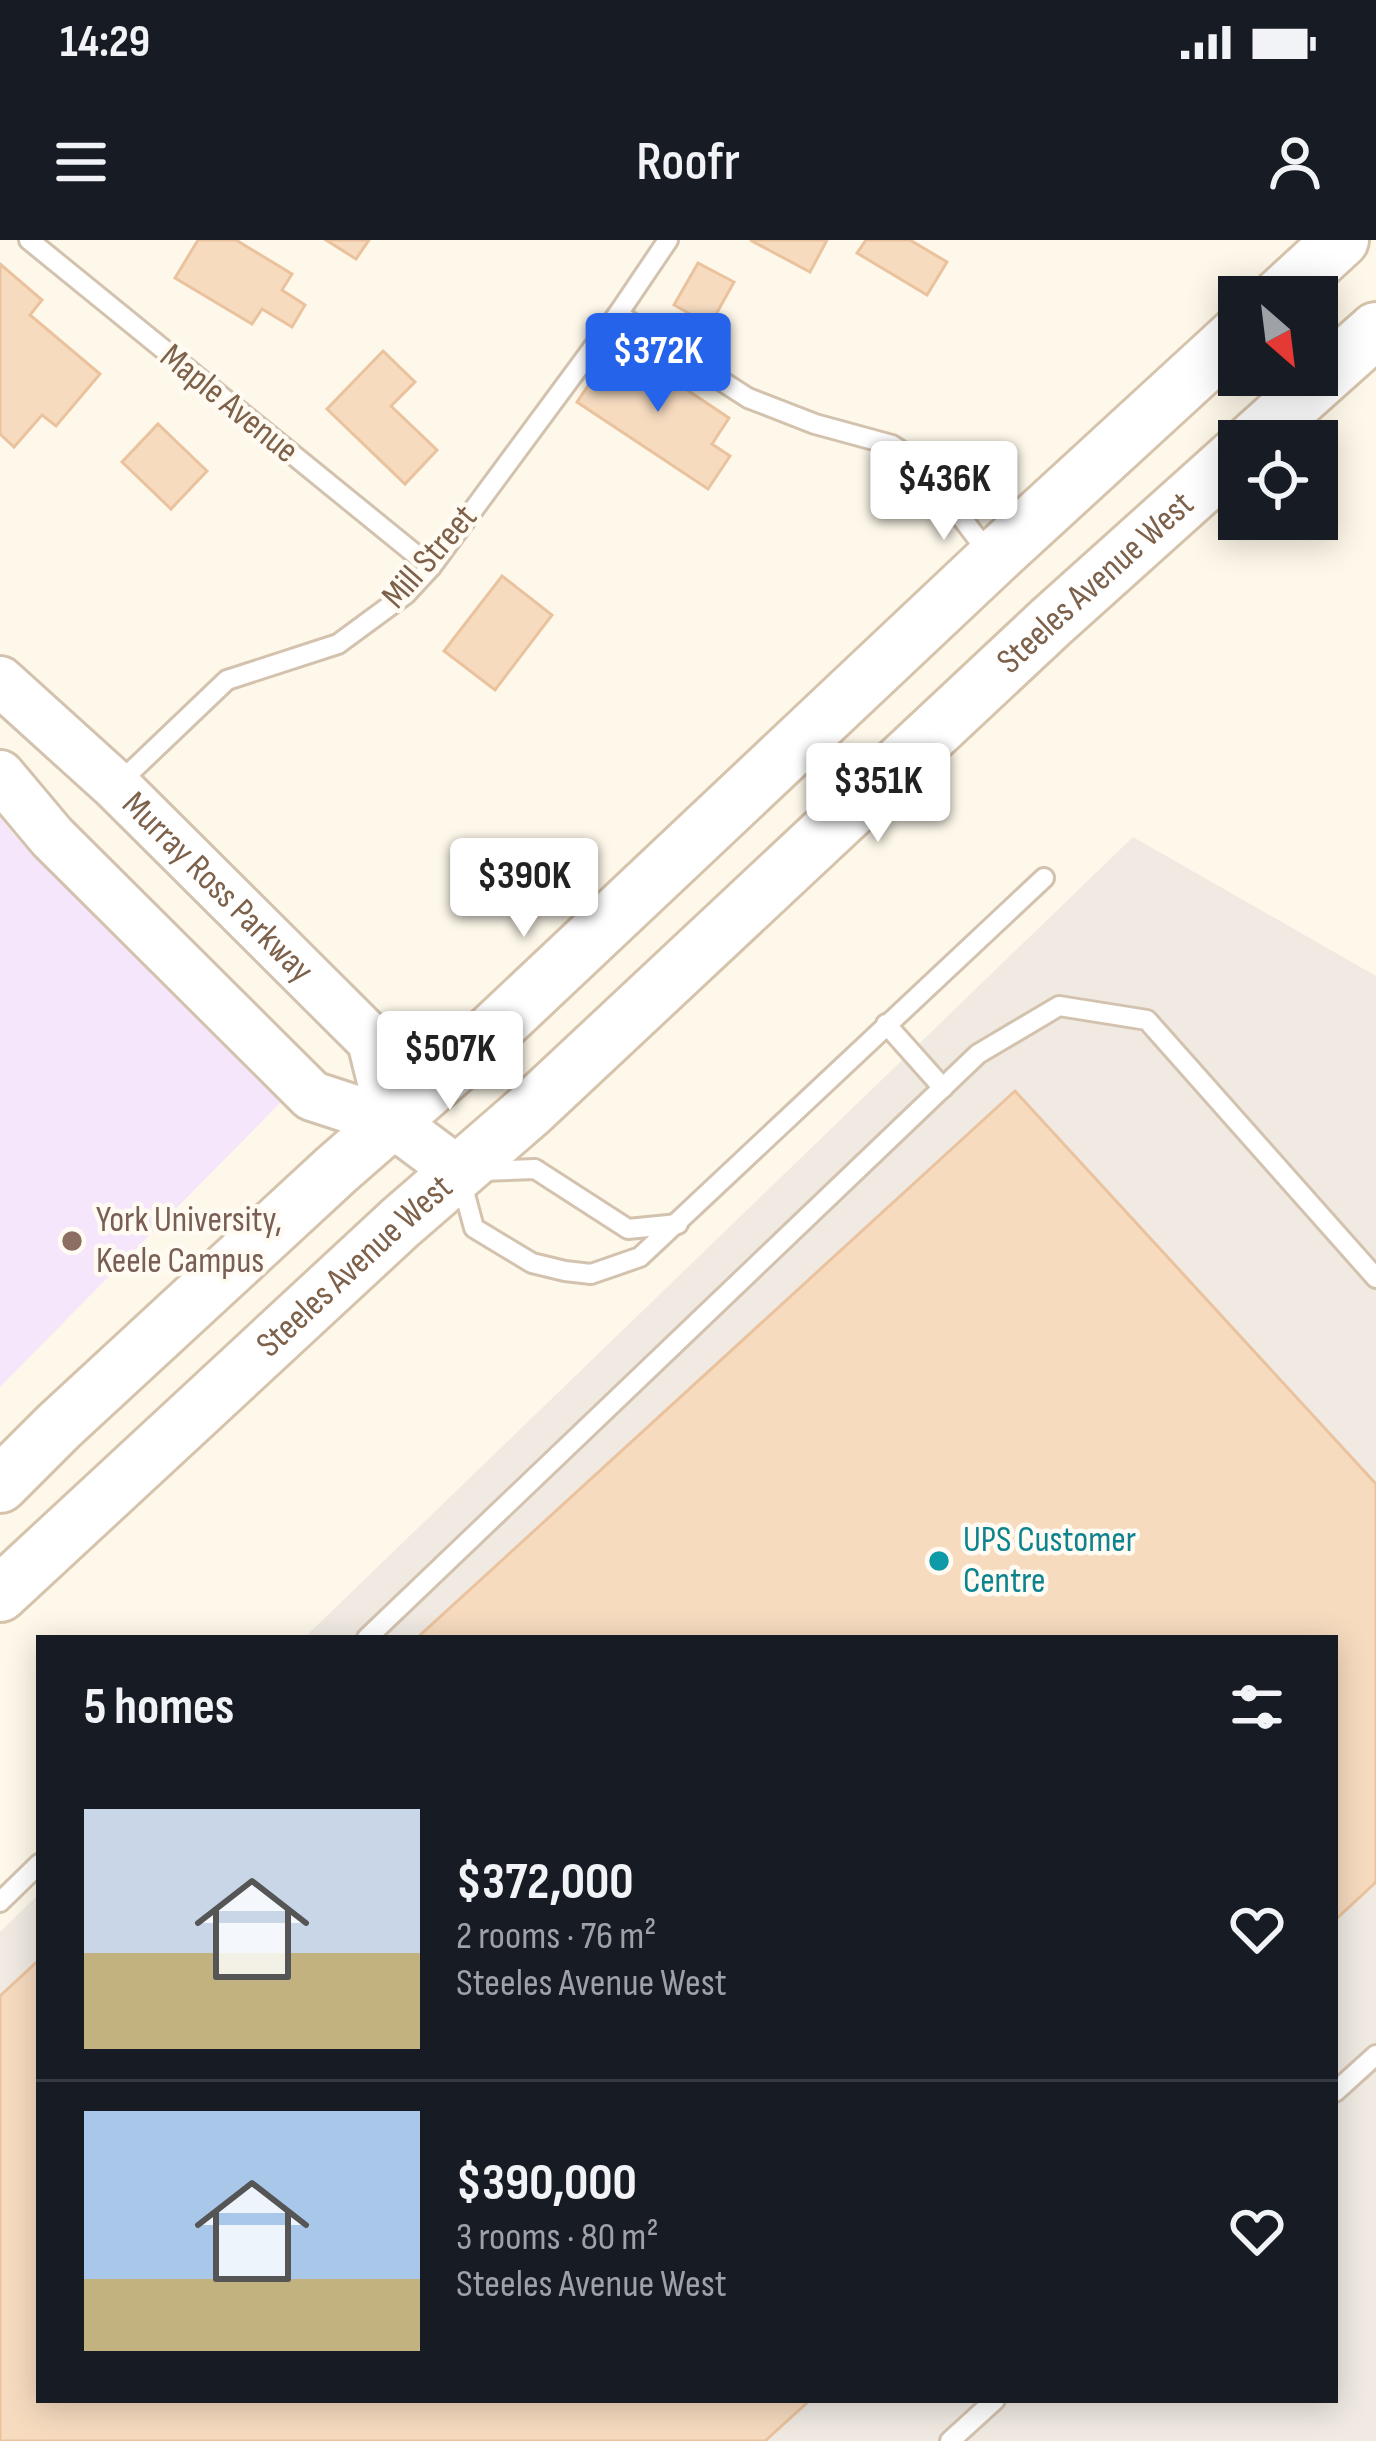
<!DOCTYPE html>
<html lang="en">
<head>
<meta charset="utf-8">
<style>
  body { margin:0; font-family:"Sofia Sans Condensed",sans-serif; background:#242831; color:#f1f3f6; height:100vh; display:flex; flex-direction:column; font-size:45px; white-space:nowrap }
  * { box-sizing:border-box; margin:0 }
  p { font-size:39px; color:#9ea1a6 }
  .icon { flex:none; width:66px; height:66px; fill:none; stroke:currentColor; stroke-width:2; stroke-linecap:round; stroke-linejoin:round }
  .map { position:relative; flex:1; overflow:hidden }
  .side { position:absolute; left:36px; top:1395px; width:1302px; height:768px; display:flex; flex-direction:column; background:#171b24; border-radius:0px; box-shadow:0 6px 30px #0003 }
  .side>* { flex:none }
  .needle { width:78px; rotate:152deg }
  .controls { position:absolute; left:1218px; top:36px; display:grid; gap:24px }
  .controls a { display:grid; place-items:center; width:120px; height:120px; border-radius:0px; background:#171b24; box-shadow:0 6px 30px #0003; font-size:60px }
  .price { position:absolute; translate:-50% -102px; padding:0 27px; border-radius:12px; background:#fff; color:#222; font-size:39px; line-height:78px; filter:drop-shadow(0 3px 6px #0008) }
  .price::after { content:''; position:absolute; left:50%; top:72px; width:36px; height:27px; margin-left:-18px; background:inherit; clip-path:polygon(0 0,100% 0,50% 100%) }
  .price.on { background:#2563eb; color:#fff }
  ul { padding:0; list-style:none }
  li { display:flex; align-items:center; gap:36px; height:300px; padding:0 48px }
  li+li { border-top:3px solid #363941 }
  li span { display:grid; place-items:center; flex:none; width:336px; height:240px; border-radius:0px; color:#555 }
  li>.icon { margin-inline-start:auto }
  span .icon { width:144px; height:144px; fill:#fffc; stroke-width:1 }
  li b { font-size:51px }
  h2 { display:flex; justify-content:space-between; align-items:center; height:144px; padding:0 48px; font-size:51px }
  .status { display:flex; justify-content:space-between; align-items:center; height:84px; padding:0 60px; background:#171b24; direction:ltr }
  .status svg { height:33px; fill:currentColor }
  header { display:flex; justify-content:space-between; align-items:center; height:156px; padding:0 48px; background:#171b24; font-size:54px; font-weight:600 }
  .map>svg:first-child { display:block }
</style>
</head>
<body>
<div class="status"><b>14:29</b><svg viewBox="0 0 49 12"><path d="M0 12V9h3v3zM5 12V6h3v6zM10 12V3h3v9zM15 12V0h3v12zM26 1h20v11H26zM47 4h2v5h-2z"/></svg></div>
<header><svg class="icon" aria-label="menu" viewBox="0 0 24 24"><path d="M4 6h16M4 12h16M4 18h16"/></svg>Roofr<svg class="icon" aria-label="person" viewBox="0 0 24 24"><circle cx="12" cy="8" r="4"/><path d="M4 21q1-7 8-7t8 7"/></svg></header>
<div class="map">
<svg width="1376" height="2201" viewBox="0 0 1376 2201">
  <rect width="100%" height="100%" fill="#fef8ea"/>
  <polygon fill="#f0eae3" points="1133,597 1376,736 1376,2201 0,2201 0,1692 39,1654 39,2160 1335,2160 1335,1398 304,1398"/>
  <polygon fill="#f6e6fb" points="0,577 14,595 288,855 0,1147"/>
  <g fill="#f6dbbf" stroke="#eac39e" stroke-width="3">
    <polygon points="198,0 236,0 292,34 282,50 305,65 292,87 262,69 252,84 175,38"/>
    <polygon points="326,0 369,0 356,19"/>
    <polygon points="750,0 827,0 810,32"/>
    <polygon points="866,0 910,0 947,22 927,55 857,13"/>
    <polygon points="698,23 734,42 710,85 674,65"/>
    <polygon points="0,24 42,60 30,75 100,134 56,186 42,175 14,207 0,194"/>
    <polygon points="617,103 729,178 712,204 730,216 708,249 577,162"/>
    <polygon points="383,111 415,142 391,166 437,210 405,244 327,169"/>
    <polygon points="158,184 207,231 171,269 122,222"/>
    <polygon points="502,336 552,375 495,450 444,411"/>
    <polygon points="1015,851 1376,1244 1376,1642 1335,1680 1335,1398 417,1398"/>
    <polygon points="39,1720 39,2160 810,2160 765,2201 0,2201 0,1756"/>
  </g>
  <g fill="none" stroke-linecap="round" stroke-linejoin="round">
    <defs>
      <g id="service">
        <polyline points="29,0 431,327"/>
        <polyline points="618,74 748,158 815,184 892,205 935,233 942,252 990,315"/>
        <polyline points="118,544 227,440 338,404 406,354 431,327 618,74 668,0"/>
        <polyline points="886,784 943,848"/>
        <polyline points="482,931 535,929 628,989 678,984"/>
        <polyline points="460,936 474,988 532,1023 565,1031 591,1034 640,1017 1044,638"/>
        <polyline points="367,1398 978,814 1059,766 1147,780 1376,1038"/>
        <polyline points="0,1662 39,1624"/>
        <polyline points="1335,1852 1376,1815"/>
        <polyline points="950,2201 995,2160"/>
      </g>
      <g id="tertiary">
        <path id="s1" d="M0 441 116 546 372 801 392 882"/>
        <polyline points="0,535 52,597 312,856 392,882 459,932"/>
      </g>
      <g id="secondary">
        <polyline points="1279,57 1341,0"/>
        <polyline points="1252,201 1376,90"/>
        <polyline points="0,1245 59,1186 336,930 463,819 993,319 1239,93"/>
        <path id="s2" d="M0 1354 400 983 530 870 1051 382 1239 213"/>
      </g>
    </defs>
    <use href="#service" stroke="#d3c2ae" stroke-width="24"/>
    <use href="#tertiary" stroke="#d3c2ae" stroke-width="54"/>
    <use href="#secondary" stroke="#d6c3ab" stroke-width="60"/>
    <use href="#service" stroke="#fff" stroke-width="18"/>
    <use href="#tertiary" stroke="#fff" stroke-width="48"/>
    <use href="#secondary" stroke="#fff" stroke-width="54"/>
  </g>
  <circle fill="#8d6e63" stroke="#fffbf2" stroke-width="4.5" cx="72" cy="1001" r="12"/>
  <circle fill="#0f9aa8" stroke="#fffbf2" stroke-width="4.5" cx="939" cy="1321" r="12"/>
  <g text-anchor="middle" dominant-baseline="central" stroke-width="9" stroke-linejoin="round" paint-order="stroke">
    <g font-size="36" fill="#7d614a" stroke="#fffbf2">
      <text transform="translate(229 164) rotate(39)">Maple Avenue</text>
      <text transform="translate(430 317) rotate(-49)">Mill Street</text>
      <text stroke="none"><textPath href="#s2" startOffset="1491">Steeles Avenue West</textPath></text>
      <text stroke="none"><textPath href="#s1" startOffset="300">Murray Ross Parkway</textPath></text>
      <text stroke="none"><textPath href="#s2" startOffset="483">Steeles Avenue West</textPath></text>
    </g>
    <g font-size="36" fill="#785e54" stroke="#fffbf2" text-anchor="start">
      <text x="96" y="980">York University,<tspan x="96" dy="41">Keele Campus</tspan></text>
    </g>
    <g font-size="36" fill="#0d838f" stroke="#fffbf2" text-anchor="start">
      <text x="963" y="1300">UPS Customer<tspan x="963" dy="41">Centre</tspan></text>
    </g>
  </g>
</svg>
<div class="controls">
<a><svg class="needle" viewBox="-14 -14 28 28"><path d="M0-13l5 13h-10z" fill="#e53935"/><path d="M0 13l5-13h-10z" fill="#9ea1a6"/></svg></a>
<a><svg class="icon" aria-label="locate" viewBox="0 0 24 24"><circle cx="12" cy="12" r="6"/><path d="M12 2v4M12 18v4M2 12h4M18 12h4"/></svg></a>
</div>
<b class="price on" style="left:658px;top:175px">$372K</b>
<b class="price" style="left:944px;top:303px">$436K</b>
<b class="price" style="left:878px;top:605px">$351K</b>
<b class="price" style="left:524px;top:700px">$390K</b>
<b class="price" style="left:450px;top:873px">$507K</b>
<section class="side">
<h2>5 homes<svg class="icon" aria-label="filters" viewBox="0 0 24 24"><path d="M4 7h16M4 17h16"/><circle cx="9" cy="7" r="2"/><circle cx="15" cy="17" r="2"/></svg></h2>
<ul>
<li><span style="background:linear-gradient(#c9d6e8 60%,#c2b280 0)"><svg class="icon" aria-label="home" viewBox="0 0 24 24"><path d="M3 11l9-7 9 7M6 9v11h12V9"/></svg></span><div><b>$372,000</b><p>2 rooms · 76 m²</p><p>Steeles Avenue West</p></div><svg class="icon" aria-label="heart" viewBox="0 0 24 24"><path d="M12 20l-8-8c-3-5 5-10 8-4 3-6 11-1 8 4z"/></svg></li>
<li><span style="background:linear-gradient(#a9c7e8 70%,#c2b280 0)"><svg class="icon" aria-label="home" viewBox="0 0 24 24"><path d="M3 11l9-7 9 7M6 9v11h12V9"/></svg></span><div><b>$390,000</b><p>3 rooms · 80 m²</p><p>Steeles Avenue West</p></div><svg class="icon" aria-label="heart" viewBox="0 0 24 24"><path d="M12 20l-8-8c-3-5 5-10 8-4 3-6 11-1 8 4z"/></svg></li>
</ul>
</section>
</div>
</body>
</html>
